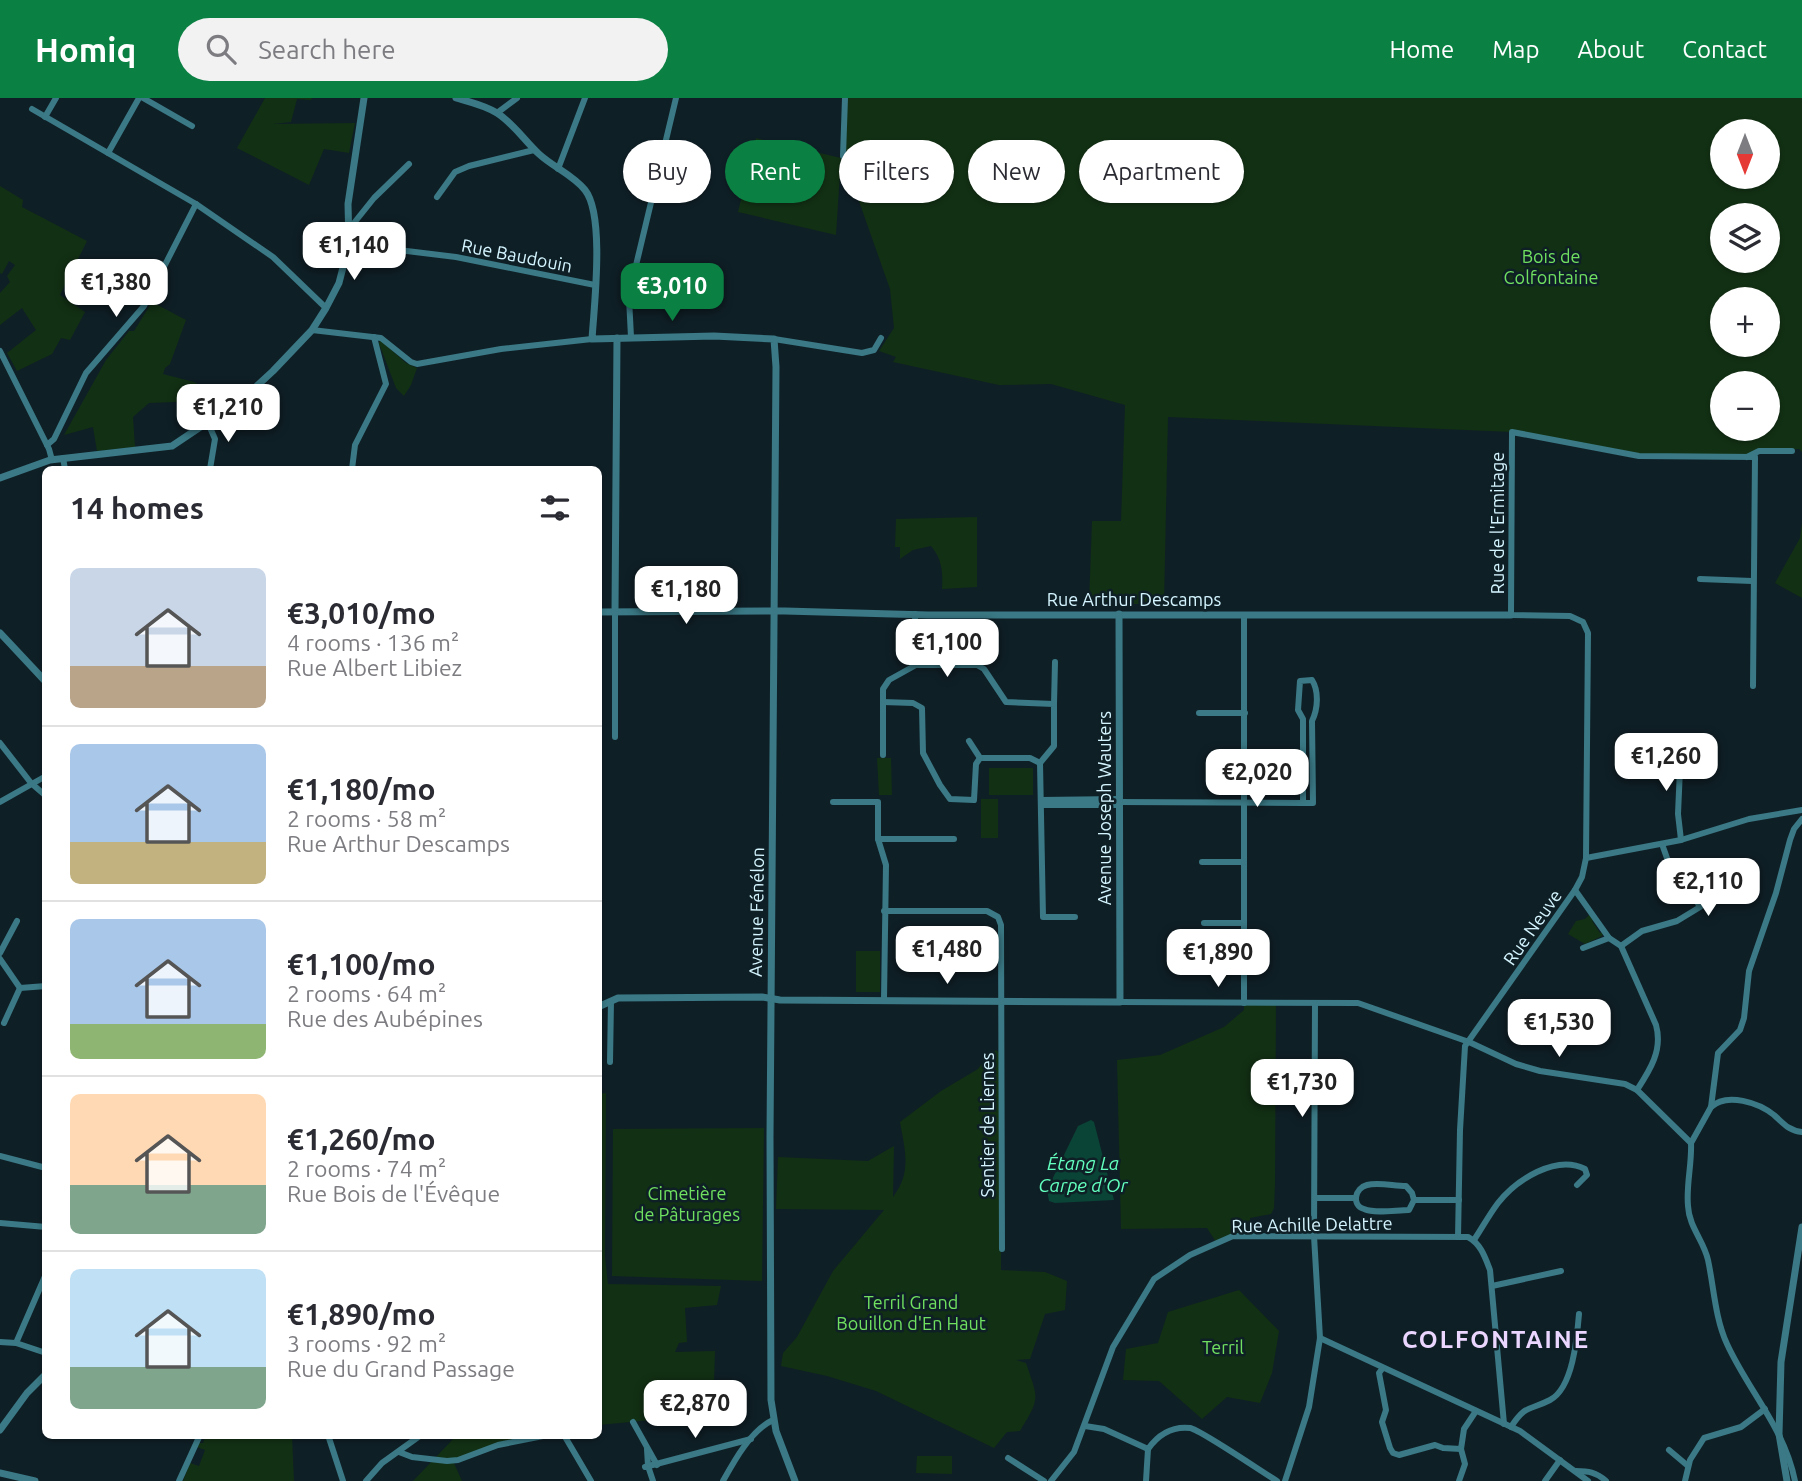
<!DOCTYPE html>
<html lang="en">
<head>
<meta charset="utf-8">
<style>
  body { margin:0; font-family:Ubuntu,sans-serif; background:#f2f2f3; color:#2b2b33; height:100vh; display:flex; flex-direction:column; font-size:26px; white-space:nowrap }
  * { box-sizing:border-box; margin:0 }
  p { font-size:23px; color:#7c7c81 }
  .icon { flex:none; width:38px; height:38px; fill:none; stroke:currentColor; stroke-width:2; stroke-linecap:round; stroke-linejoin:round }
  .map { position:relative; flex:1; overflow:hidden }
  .side { position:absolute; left:42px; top:368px; width:560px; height:973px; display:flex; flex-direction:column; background:#fff; border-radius:10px; box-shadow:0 2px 5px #0004 }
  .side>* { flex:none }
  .guide { position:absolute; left:623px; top:42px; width:665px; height:63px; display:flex; gap:14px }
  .needle { width:46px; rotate:180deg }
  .controls { position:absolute; left:1710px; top:21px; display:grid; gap:14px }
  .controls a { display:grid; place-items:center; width:70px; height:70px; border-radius:50%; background:#fff; box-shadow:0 2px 5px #0004; font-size:35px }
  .price { position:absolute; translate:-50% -60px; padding:0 16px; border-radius:14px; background:#fff; color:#222; font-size:23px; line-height:46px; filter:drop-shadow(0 2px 4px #0008) }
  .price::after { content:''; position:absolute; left:50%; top:42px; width:21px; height:16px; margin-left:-10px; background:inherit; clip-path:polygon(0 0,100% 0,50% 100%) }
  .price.on { background:#0b8043; color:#fff }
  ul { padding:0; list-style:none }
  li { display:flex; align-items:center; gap:21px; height:175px; padding:0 28px }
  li+li { border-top:2px solid #e1e1e2 }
  li span { display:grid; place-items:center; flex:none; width:196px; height:140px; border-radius:10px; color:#555 }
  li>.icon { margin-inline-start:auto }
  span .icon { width:84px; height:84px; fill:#fffc; stroke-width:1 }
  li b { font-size:30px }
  h2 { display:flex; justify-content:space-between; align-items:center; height:84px; padding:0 28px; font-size:30px }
  .pill { padding:0 24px; border-radius:32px; background:#fff; box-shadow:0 2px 5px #0004; font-size:24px; line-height:63px }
  .pill.on { background:#0b8043; color:#fff }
  header { display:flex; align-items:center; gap:42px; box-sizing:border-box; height:98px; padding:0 35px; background:#0b8043; color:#fff }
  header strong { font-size:33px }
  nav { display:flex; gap:38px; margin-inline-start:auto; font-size:24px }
  .search { width:490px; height:63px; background:#f2f2f3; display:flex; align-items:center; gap:18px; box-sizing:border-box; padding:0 24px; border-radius:38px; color:#7c7c81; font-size:26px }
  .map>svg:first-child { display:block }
</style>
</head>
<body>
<header>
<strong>Homiq</strong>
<div class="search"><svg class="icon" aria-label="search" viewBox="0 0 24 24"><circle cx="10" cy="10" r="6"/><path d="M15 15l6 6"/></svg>Search here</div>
<nav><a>Home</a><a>Map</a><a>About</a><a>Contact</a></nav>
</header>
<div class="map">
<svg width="1802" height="1383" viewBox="0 0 1802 1383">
  <rect width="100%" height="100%" fill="#0f1f26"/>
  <g fill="#123014" fill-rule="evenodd">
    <polygon points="265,0 312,0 311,2 297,1 291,24 273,26 355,25 349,55 324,51 309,87 237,50"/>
    <path d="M846 0H1802V354L1799 351 1759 353 1746 359 1639 358 1512 334 1168 319 1164 506H1089L1092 423H1121L1125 307 1051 286 999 287 893 264 896 259 879 253 894 230 890 191 843 58ZM1722 33H1768V79H1722ZM1722 117H1768V163H1722ZM1722 201H1768V247H1722ZM1722 285H1768V331H1722Z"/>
    <polygon points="756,40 841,60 836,137 738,114"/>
    <polygon points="0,88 23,102 22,109 87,143 60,197 85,214 70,242 61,240 52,256 17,273 7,255 36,232 22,210 0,227 0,195 10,184 7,178 15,167 9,163 2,176 0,175"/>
    <polygon points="152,204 186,222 170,266 165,270 163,276 194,284 226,303 208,317 201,303 149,305 133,319 135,349 97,353 93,329 64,337 106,262 129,233 134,233"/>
    <polygon points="380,242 406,265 417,270 411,287 404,298 396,290 380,248 378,247"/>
    <path d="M977 419V489L942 491C943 474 942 461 931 448L913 452 900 461V449H895L896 421Z"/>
    <polygon points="1802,425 1802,500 1775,485 1800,440"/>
    <polygon points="877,660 891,660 892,697 879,697"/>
    <rect x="989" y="670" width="44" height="27"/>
    <rect x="981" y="701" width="17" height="39"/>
    <polygon points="1591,815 1596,820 1592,823 1600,835 1603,834 1602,838 1585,846 1568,836 1576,823 1585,821"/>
    <rect x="856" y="853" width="24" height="41"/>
    <polygon points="1244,905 1276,905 1275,1086 1274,1110 1271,1116 1250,1120 1251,1138 1216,1144 1207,1130 1121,1131 1117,962 1160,957 1224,929 1244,912"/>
    <path d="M996 952 1001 957V1172L1045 1174 1067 1183 1065 1212 1045 1216 1030 1261 1016 1262 1026 1265C1038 1301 1041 1299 1020 1333L1007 1334 994 1350 876 1293 827 1278 781 1268 783 1255 797 1239 833 1173 884 1112 776 1111 778 1059 868 1063 894 1048 893 1099C912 1074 905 1053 900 1024L941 993 978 971 987 958Z"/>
    <polygon points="606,995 605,1159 608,1186 721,1188 717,1207 685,1210 687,1244 679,1245 675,1254 715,1253 713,1316 599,1327 598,996"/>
    <polygon points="764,1030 762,1183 612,1178 613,1031"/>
    <polygon points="1239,1192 1279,1233 1272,1275 1260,1305 1227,1299 1202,1321 1159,1283 1123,1282 1126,1251 1158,1245 1168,1214"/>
    <polygon points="206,1337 292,1337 294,1383 183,1383 190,1365 199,1368 205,1352 197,1349 199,1345 203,1345"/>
    <polygon points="457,1337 545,1337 501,1346 453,1363 462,1383 413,1383"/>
    <polygon points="917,1358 952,1358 952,1376 916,1375"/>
  </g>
  <polygon fill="#0a4436" points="1091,1022 1094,1024 1114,1102 1055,1105 1049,1103 1047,1092 1078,1028"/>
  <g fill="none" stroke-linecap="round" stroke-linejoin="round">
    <g stroke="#3a7985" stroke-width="6">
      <polyline points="143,0 192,28"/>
      <polyline points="32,11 196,106 273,159 326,210"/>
      <polyline points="497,15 517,0"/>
      <polyline points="45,19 56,0"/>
      <polyline points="108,55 139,0"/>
      <polyline points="843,58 845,0"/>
      <polyline points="558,71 585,0"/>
      <polyline points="437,99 455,74 469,68 534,52"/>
      <polyline points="350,130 374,100 409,66"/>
      <polyline points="349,146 456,159 595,187"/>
      <polyline points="312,232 381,240 411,264 417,266 501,251 592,241"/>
      <polyline points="631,239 629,200 632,184 676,0"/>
      <polyline points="774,241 862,255 874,252 881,240"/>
      <polyline points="0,253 49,351 52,362"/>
      <polyline points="208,325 215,341 210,371"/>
      <polyline points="47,347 54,341 86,275 144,208 196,106"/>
      <polyline points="1747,359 1759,353 1792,353"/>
      <polyline points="63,360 65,371"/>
      <polyline points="352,371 355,347 386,286 374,239"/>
      <polyline points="1700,481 1752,483"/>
      <polyline points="1244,517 1244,905"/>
      <polyline points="916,567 977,567 984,571 1006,604 1054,606 1054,648 1040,665"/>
      <polyline points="883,604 913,605 922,610 923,655 940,687 950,701 974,702 976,666 980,660 1030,660 1040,665"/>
      <polyline points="1054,606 1055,564"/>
      <polyline points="1199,615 1245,615"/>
      <polyline points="615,639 615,514"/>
      <polyline points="969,643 980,660"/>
      <polyline points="0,645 31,685 46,698"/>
      <polyline points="1681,648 1678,716 1681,742"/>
      <polyline points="883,657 883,591 889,582 916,567 915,516"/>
      <polyline points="1040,665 1043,819 1075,819"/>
      <polyline points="1041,702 1119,701"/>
      <polyline points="0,704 46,678"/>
      <polyline points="833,704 878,704 878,741 886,767 884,901"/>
      <path d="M1119 704 1303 705H1313L1312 623C1318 611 1319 593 1312 582L1300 583 1298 612 1303 621V705"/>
      <polyline points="1041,707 1119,707"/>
      <polyline points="878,741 954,741"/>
      <polyline points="1586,760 1681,742 1749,721 1802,712"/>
      <polyline points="1202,764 1244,764"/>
      <path d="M1575 792 1609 840 1621 848 1656 927C1663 952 1650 972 1637 992"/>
      <polyline points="884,813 987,813 998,819 1001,827 1002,1151"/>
      <polyline points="1204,825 1243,825"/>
      <polyline points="1621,848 1642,833 1677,823 1700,809 1687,786 1668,763 1662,746"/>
      <polyline points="1583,850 1609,840"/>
      <polyline points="0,855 17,823"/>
      <polyline points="0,861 20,890 46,888"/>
      <path d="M1120 904 1358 905 1469 944 1516 966 1540 973 1625 986 1637 992 1691 1045C1692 1066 1686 1087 1688 1108 1689 1129 1704 1143 1708 1162 1714 1190 1715 1220 1727 1246 1749 1294 1784 1329 1795 1383"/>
      <polyline points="4,925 20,890"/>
      <polyline points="610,964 611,903"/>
      <path d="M1711 1009C1727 994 1759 1005 1774 1017 1783 1025 1789 1033 1802 1034"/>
      <polyline points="1691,1045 1711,1009 1718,955 1740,932 1744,920 1749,873 1776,795 1790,742 1794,731 1802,721"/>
      <polyline points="0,1058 46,1070"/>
      <polyline points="1316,1100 1355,1100"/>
      <path d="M1414 1102 1412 1095 1406 1088C1394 1088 1378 1084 1367 1087 1355 1090 1351 1107 1364 1111 1376 1116 1396 1112 1409 1112L1414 1102H1459"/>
      <polyline points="0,1125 46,1129"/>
      <polyline points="1458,1139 1460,1032 1465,948 1575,792 1582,779 1586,760 1588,535 1583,524 1570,518 1511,517 1512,334 1639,358 1755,359 1753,588"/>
      <path d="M1474 1142C1482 1130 1489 1117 1498 1105 1516 1082 1556 1056 1585 1071L1587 1077 1577 1087"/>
      <polyline points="1492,1188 1561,1173"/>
      <polyline points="1320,1240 1520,1333 1588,1383"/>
      <polyline points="0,1244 16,1245 46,1255"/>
      <polyline points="16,1245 46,1176"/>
      <polyline points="1382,1271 1379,1275 1386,1312 1382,1324 1390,1350 1393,1355 1399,1357 1435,1347 1443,1350 1461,1351 1464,1331 1476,1313"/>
      <polyline points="633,1324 657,1367"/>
      <path d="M1085 1328 1104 1331 1148 1351C1158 1337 1171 1328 1190 1330 1201 1332 1262 1374 1277 1383"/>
      <path d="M1511 1329C1526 1306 1529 1313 1550 1302 1573 1290 1577 1240 1579 1216"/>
      <polyline points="328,1337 343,1383"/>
      <polyline points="564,1337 591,1383"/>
      <polyline points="647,1351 648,1368 653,1383"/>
      <polyline points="1669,1352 1688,1368"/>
      <polyline points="399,1354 412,1359 447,1363 458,1362 498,1347 548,1337"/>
      <polyline points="1008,1360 1044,1383"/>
      <polyline points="645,1369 751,1341"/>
      <path d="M1576 1373C1588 1373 1596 1374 1606 1383"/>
      <polyline points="179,1383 200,1337"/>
      <polyline points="366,1383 382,1365 421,1337"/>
      <path d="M723 1383C734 1363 751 1332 773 1322"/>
      <path d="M1051 1383 1074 1354 1113 1249 1154 1181 1190 1157 1233 1138 1468 1139C1481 1146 1485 1159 1490 1172L1504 1326"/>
      <polyline points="1146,1383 1148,1351"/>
      <polyline points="1285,1383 1309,1309 1320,1240 1314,1138 1315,906"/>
      <polyline points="1459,1383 1465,1366 1461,1351"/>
      <polyline points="1545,1383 1560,1362"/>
      <polyline points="1685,1383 1690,1362 1704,1340 1741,1329 1765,1311"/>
    </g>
    <g stroke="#3a7985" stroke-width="7">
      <path d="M456 0C470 4 484 7 497 15 513 25 525 43 539 56 553 69 573 77 585 92 605 117 594 209 592 241L714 238 774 241 776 269 770 1039 771 1302 776 1333 795 1383"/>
      <polyline points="0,380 50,362 172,348 245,299 273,273 312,232 326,210 339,185 349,146 348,106 364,0"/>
      <polyline points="598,514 785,513 928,517 1511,517"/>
      <polyline points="615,514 617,240"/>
      <polyline points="0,535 46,584"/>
      <polyline points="598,909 618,900 762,899 780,902 1120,904 1119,516"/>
      <polyline points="0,1332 27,1295 46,1276"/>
      <polyline points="0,1375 35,1383"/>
      <polyline points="1787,1383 1779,1336 1781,1264 1802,1129"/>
    </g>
  </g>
  <g text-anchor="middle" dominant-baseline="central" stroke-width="5" stroke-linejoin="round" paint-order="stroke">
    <g font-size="18" fill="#d4f5ff" stroke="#0f1f26">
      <text transform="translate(517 157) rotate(11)">Rue Baudouin</text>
      <text transform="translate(1497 425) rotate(-90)">Rue de l'Ermitage</text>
      <text x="1134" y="501">Rue Arthur Descamps</text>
      <text transform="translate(1104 710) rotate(-90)">Avenue Joseph Wauters</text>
      <text transform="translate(756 814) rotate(-89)">Avenue Fénélon</text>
      <text transform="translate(1532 829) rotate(-55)">Rue Neuve</text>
      <text transform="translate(987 1027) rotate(-90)">Sentier de Liernes</text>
      <text transform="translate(1312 1126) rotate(-1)">Rue Achille Delattre</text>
    </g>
    <g font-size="18" fill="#6fe05f" stroke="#0f1f26">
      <text x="1551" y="158">Bois de<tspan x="1551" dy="21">Colfontaine</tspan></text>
      <text x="687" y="1095">Cimetière<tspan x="687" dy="21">de Pâturages</tspan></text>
      <text x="911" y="1204">Terril Grand<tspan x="911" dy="21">Bouillon d'En Haut</tspan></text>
      <text x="1223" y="1249">Terril</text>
    </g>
    <g font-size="19" font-style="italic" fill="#62ffbe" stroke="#0f1f26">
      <text x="1083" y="1065">Étang La<tspan x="1083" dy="22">Carpe d'Or</tspan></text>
    </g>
    <g font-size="24" font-weight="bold" letter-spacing="2" fill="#ead6ff" stroke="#0f1f26">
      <text x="1496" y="1241">COLFONTAINE</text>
    </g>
  </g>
</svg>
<div class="controls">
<a><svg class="needle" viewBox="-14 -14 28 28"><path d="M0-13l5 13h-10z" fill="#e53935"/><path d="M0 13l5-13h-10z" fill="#7c7c81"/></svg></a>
<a><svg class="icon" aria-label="layers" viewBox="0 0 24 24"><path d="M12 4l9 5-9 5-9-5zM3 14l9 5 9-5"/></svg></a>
<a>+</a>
<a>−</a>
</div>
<b class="price" style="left:354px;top:184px">€1,140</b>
<b class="price" style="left:116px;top:221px">€1,380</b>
<b class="price on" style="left:672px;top:225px">€3,010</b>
<b class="price" style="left:228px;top:346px">€1,210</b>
<b class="price" style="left:686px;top:528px">€1,180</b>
<b class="price" style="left:947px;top:581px">€1,100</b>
<b class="price" style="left:1666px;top:695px">€1,260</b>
<b class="price" style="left:1257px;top:711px">€2,020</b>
<b class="price" style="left:1708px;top:820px">€2,110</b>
<b class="price" style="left:947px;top:888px">€1,480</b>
<b class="price" style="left:1218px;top:891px">€1,890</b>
<b class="price" style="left:1559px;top:961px">€1,530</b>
<b class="price" style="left:1302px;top:1021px">€1,730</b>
<b class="price" style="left:695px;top:1342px">€2,870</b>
<div class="guide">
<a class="pill">Buy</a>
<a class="pill on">Rent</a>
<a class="pill">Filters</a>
<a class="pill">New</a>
<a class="pill">Apartment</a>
</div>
<section class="side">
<h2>14 homes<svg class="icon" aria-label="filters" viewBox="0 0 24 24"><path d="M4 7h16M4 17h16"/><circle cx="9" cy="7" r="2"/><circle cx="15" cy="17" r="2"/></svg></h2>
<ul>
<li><span style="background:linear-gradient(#c9d6e8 70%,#b9a48a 0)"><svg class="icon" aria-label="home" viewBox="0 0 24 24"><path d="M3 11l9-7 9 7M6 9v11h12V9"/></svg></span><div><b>€3,010/mo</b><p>4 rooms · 136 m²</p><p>Rue Albert Libiez</p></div></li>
<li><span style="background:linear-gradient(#a9c7e8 70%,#c2b280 0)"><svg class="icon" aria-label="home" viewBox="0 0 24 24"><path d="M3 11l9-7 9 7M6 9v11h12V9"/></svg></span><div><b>€1,180/mo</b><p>2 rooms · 58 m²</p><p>Rue Arthur Descamps</p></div></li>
<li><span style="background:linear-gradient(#a9c7e8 75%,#8fb573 0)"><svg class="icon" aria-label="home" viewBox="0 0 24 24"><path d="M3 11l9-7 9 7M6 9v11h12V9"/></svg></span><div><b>€1,100/mo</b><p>2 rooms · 64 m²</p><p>Rue des Aubépines</p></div></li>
<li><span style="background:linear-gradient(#ffd9b3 65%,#7fa58c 0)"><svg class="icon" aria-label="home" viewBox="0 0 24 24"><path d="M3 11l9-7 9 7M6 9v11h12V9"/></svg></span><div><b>€1,260/mo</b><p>2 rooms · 74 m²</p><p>Rue Bois de l'Évêque</p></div></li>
<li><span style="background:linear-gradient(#bfe0f5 70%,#7fa58c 0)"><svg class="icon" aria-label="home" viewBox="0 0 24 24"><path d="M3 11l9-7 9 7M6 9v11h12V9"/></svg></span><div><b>€1,890/mo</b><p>3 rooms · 92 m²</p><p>Rue du Grand Passage</p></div></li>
</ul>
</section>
</div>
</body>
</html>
